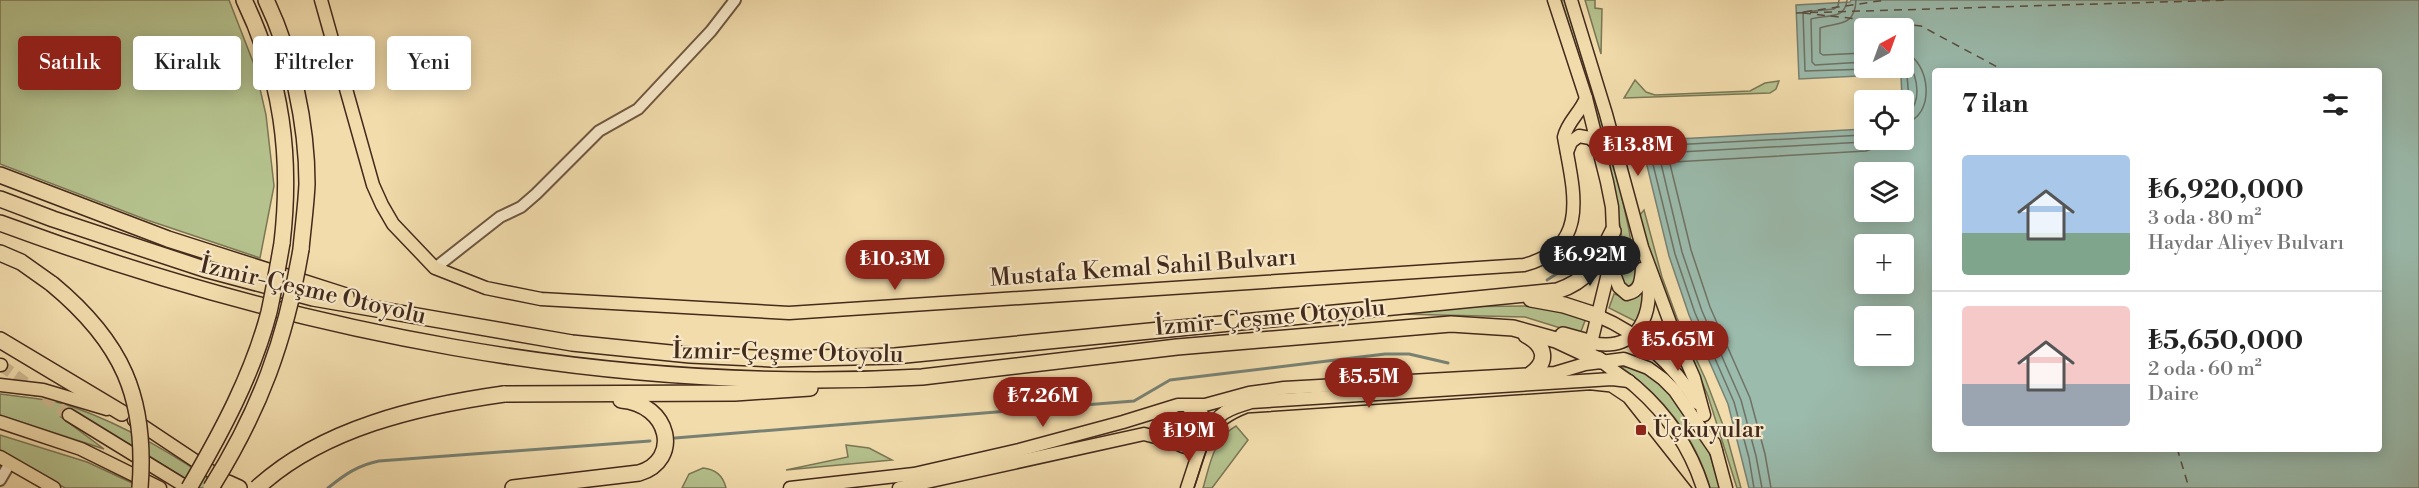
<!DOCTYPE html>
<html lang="tr">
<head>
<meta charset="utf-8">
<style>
  body { margin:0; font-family:"Libre Bodoni",serif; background:#f2f2f2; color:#222; height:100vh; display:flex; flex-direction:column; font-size:22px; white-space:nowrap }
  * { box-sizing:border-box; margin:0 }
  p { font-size:20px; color:#767676 }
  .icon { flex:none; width:33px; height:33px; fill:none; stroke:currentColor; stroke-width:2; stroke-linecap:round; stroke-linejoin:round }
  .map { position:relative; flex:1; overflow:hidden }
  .details { position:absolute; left:1932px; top:68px; width:450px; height:384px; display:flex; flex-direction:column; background:#fff; border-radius:6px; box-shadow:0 3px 15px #0003 }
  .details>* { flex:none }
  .guide { position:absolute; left:18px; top:36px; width:570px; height:54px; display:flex; gap:12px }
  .needle { width:39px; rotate:41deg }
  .buttons { position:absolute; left:1854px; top:18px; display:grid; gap:12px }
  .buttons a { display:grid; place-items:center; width:60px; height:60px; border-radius:6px; background:#fff; box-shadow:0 3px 15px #0003; font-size:30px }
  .price { position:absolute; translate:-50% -51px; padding:0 14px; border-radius:21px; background:#8f2418; color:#fff; font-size:20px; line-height:39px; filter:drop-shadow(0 2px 3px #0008) }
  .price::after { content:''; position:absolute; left:50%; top:36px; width:18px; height:14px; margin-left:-9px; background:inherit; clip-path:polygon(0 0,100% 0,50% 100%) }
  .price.selected { background:#222; color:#fff }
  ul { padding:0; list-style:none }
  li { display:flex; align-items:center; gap:18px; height:150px; padding:0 30px }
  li+li { border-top:2px solid #e0e0e0 }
  li span { display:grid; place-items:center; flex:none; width:168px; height:120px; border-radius:6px; color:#555 }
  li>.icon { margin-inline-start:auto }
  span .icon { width:72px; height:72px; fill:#fffc; stroke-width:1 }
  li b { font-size:26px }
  h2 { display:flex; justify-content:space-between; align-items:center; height:72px; padding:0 30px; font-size:26px }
  .tag { padding:0 21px; border-radius:6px; background:#fff; box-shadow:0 3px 15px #0003; font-size:21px; line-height:54px }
  .tag.selected { background:#8f2418; color:#fff }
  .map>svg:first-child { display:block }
</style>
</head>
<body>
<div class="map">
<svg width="2419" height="488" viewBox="0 0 2419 488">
  <rect width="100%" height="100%" fill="#f2dcac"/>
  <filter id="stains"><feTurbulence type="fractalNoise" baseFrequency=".00333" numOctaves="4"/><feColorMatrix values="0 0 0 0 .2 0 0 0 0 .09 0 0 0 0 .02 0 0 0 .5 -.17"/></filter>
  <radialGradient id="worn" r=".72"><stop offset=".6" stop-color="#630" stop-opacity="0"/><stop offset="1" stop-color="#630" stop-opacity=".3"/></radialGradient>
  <g fill="#b5c28e" stroke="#7c7655" stroke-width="1.5">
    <polygon points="0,0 229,0 255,67 266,115 274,186 260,258 147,220 0,164"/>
    <polygon points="1561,0 1566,0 1613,156 1629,230 1637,282 1630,289 1617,285 1622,238 1612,180 1598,118"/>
    <polygon points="1585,0 1595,0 1595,8 1602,9 1601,54"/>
    <polygon points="1635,80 1646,92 1655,95 1750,91 1765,83 1779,81 1776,89 1770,93 1624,98"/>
    <polygon points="1644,210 1662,277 1677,318 1705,378 1726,433 1741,488 1737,488 1708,396 1658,279 1639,216"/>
    <polygon points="1644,290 1641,324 1609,308 1614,294 1631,299"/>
    <polygon points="1532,306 1586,318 1580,334 1525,317 1398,314 1432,307"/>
    <path d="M1621 367H1634L1650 374 1672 392 1708 448 1720 488H1710C1696 438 1663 396 1621 367Z"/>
    <path d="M0 394C24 397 50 399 73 407 127 426 176 456 223 488H200L76 415 61 417 104 449 0 415Z"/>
    <path d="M1236 426 1248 440 1212 488H1203C1210 465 1213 439 1236 426Z"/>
    <polygon points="0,435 87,462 143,488 65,488 0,451"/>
    <polygon points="846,445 869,448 892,460 786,470 848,457"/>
    <path d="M703 468C715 469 723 475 726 488H682L689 474Z"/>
  </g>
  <path fill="#9bbbad" stroke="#788173" stroke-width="1.5" fill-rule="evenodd" d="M1851 0H2419V488H1749L1728 404 1689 315 1669 256 1641 141 1864 129V140H1904L1901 76 1899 74 1799 79 1796 5 1850 2ZM1864 28H1904V68H1864ZM1935 70H2379V448H1935ZM1864 172H1904V212H1864ZM1864 244H1904V284H1864ZM1864 316H1904V356H1864Z"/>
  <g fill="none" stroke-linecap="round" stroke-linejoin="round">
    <g stroke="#6f7264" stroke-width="1.5">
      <polyline points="1839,0 1838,6 1834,9 1803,12 1805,71 1900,68 1907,75 1909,100 1904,106"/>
      <path d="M1847 0C1845 21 1825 14 1811 19L1812 62 1815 65 1864 62"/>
      <path d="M1856 0C1855 27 1838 22 1820 28V53L1823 55 1864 53"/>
      <path d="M1904 52C1931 62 1936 117 1904 123"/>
      <path d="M1904 61C1917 69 1921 96 1912 109L1904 114"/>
      <polyline points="1754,488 1749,458 1734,402 1695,313 1675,254 1649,148 1652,146 1864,135"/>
      <polyline points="1762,488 1756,456 1741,400 1702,311 1682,252 1659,155 1661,153 1864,142 1872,140"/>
      <polyline points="1771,488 1765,454 1750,398 1710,307 1691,250 1670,164 1673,162 1866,151 1877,147 1884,140"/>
    </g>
    <g stroke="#788173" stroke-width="3">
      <polyline points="1547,280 1575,262"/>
      <polyline points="675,438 1134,401 1170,380 1385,354 1409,354 1448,363"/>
      <path d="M328 488C344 475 358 465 379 461L650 441"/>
    </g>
    <g stroke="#594e40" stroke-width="1.5" stroke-dasharray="8 6" stroke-linecap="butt">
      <polyline points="1804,12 1886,0"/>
      <polyline points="1796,13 2229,0"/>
      <polyline points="1803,13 1921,26 2003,70"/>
      <polyline points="2177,448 2189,488"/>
    </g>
    <polyline stroke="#cfb88f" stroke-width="12" stroke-dasharray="12 6" stroke-linecap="butt" points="1,365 69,415"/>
    <defs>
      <g id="minor">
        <polyline points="435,268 500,217 521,207 536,194 599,131 638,109 711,31 735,0"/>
        <polyline points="0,480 10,463"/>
      </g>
      <g id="major">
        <path d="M321 0 373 185 382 205 393 224 435 268 486 288 541 299 789 313 1524 265C1592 247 1573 189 1564 137 1567 122 1581 112 1586 98"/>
        <polyline points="1554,0 1586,98 1607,182 1612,207 1613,231 1610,265 1589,351"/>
        <polyline points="1571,0 1606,114 1642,247 1672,328 1694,378 1704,415"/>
        <polyline points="1567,152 1571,142 1579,136 1590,138 1598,145"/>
        <path d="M1611 266 1619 287 1627 294C1641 291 1641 280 1642 269"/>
        <path d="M1598 316C1639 333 1674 365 1697 403"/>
        <path d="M1592 343C1640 353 1654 312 1647 272"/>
        <path d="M1599 358C1608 369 1625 377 1636 387 1668 415 1690 447 1703 488"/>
        <polyline points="0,365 1,365"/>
        <polyline points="0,385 43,390 107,409"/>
        <path d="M1172 408C1146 423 1173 448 1193 448 1208 442 1209 425 1220 416 1228 408 1240 406 1251 402L1612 379 1629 381"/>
        <polyline points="69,415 188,488"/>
        <polyline points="134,420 224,480"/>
        <polyline points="0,422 81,449 160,488"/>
        <polyline points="1714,443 1726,488"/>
        <polyline points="0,457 54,488"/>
        <polyline points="790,488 914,474 1019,450 1123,422 1178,405 1205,405 1249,393 1284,388 1555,373 1585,364 1624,359 1648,368 1663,379 1675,391 1716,451"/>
        <polyline points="899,488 1144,434 1171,441"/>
        <path d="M1187 488 1207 427C1207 416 1198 409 1188 407"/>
      </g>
      <g id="highway">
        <path d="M244 0C282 79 292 157 282 243"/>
        <path d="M266 0C292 54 307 124 307 184 306 206 303 227 301 249"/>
        <polyline points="0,175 168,239 346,296"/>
        <path d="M0 199 53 219 204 269 313 298 572 343 690 355 772 359 895 356 1557 291C1590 280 1598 261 1613 231"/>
        <path d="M0 223C292 331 609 395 922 377L1177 347 1451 324 1513 328 1556 340 1601 361"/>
        <polyline points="0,253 21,262 52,284"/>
        <polyline points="1531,299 1564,305 1598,316"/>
        <path d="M1526 335C1545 345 1549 361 1531 374"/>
        <polyline points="1563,335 1592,343"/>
        <polyline points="0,340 122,413"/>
        <polyline points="504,394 735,393 810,388"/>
        <polyline points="228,483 239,488"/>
        <path d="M513 488 639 473C682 460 670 404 621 400"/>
      </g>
    </defs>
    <use href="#minor" stroke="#6f5640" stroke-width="14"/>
    <use href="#major" stroke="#432a1c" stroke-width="15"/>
    <use href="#highway" stroke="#432a1c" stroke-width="18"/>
    <use href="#minor" stroke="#f7e8c9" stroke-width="10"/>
    <use href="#major" stroke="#f2dcac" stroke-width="12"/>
    <use href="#highway" stroke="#f2dcac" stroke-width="15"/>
    <path stroke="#432a1c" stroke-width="1.5" d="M1194 488C1207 450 1207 429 1248 413L1590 390 1609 392 1624 402 1692 488"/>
    <defs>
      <g id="highway-bridge">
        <path d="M52 284C122 342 147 397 140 488"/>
        <path d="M189 488C221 433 253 374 269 312 274 289 278 266 282 243"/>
        <path d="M211 488C260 410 286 339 301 249"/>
        <path d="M257 488C322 428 419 406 504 394"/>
      </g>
    </defs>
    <use href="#highway-bridge" stroke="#432a1c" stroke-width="18" stroke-linecap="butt"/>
    <use href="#highway-bridge" stroke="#f2dcac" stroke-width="15"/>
  </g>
  <rect fill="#8f2418" stroke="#f7e8c9" stroke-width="2" x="1635" y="424" width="12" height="12" rx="3"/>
  <g text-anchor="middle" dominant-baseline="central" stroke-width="4.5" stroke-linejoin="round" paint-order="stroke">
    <g font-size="24" fill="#432a1c" stroke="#f7e8c9">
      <text transform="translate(1143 268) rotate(-4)">Mustafa Kemal Sahil Bulvarı</text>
      <text transform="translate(313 291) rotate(13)">İzmir-Çeşme Otoyolu</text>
      <text transform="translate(1270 318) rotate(-5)">İzmir-Çeşme Otoyolu</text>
      <text transform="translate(788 353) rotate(1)">İzmir-Çeşme Otoyolu</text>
    </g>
    <g font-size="24" fill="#432a1c" stroke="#f7e8c9" text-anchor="start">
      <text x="1653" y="430">Üçkuyular</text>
    </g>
  </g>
  <rect width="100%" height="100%" filter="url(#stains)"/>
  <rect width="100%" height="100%" fill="url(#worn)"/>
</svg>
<div class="buttons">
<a><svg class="needle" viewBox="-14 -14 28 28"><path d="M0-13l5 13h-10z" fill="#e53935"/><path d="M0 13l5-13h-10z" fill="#767676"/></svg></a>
<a><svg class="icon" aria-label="locate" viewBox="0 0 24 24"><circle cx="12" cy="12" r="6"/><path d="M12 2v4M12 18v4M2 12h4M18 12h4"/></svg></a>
<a><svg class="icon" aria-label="layers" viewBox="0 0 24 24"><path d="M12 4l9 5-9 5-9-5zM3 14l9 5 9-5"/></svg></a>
<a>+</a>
<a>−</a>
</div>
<b class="price" style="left:1638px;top:177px">₺13.8M</b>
<b class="price selected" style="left:1590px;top:287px">₺6.92M</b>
<b class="price" style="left:895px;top:291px">₺10.3M</b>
<b class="price" style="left:1678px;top:372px">₺5.65M</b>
<b class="price" style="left:1369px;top:409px">₺5.5M</b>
<b class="price" style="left:1043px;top:428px">₺7.26M</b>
<b class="price" style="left:1189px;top:463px">₺19M</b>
<div class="guide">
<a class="tag selected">Satılık</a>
<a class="tag">Kiralık</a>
<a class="tag">Filtreler</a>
<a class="tag">Yeni</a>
</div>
<section class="details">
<h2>7 ilan<svg class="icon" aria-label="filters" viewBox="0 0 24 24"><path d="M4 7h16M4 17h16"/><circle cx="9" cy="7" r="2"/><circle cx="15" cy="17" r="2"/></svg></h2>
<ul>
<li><span style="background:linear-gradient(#a9c7e8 65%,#7fa58c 0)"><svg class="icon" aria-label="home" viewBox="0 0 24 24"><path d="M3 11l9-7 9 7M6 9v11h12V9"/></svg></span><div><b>₺6,920,000</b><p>3 oda · 80 m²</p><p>Haydar Aliyev Bulvarı</p></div></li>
<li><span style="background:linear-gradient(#f6c9c9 65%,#9aa5b1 0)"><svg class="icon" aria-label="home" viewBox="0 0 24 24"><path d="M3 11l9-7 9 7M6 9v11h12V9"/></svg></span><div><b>₺5,650,000</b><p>2 oda · 60 m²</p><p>Daire</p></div></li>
</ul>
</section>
</div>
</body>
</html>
